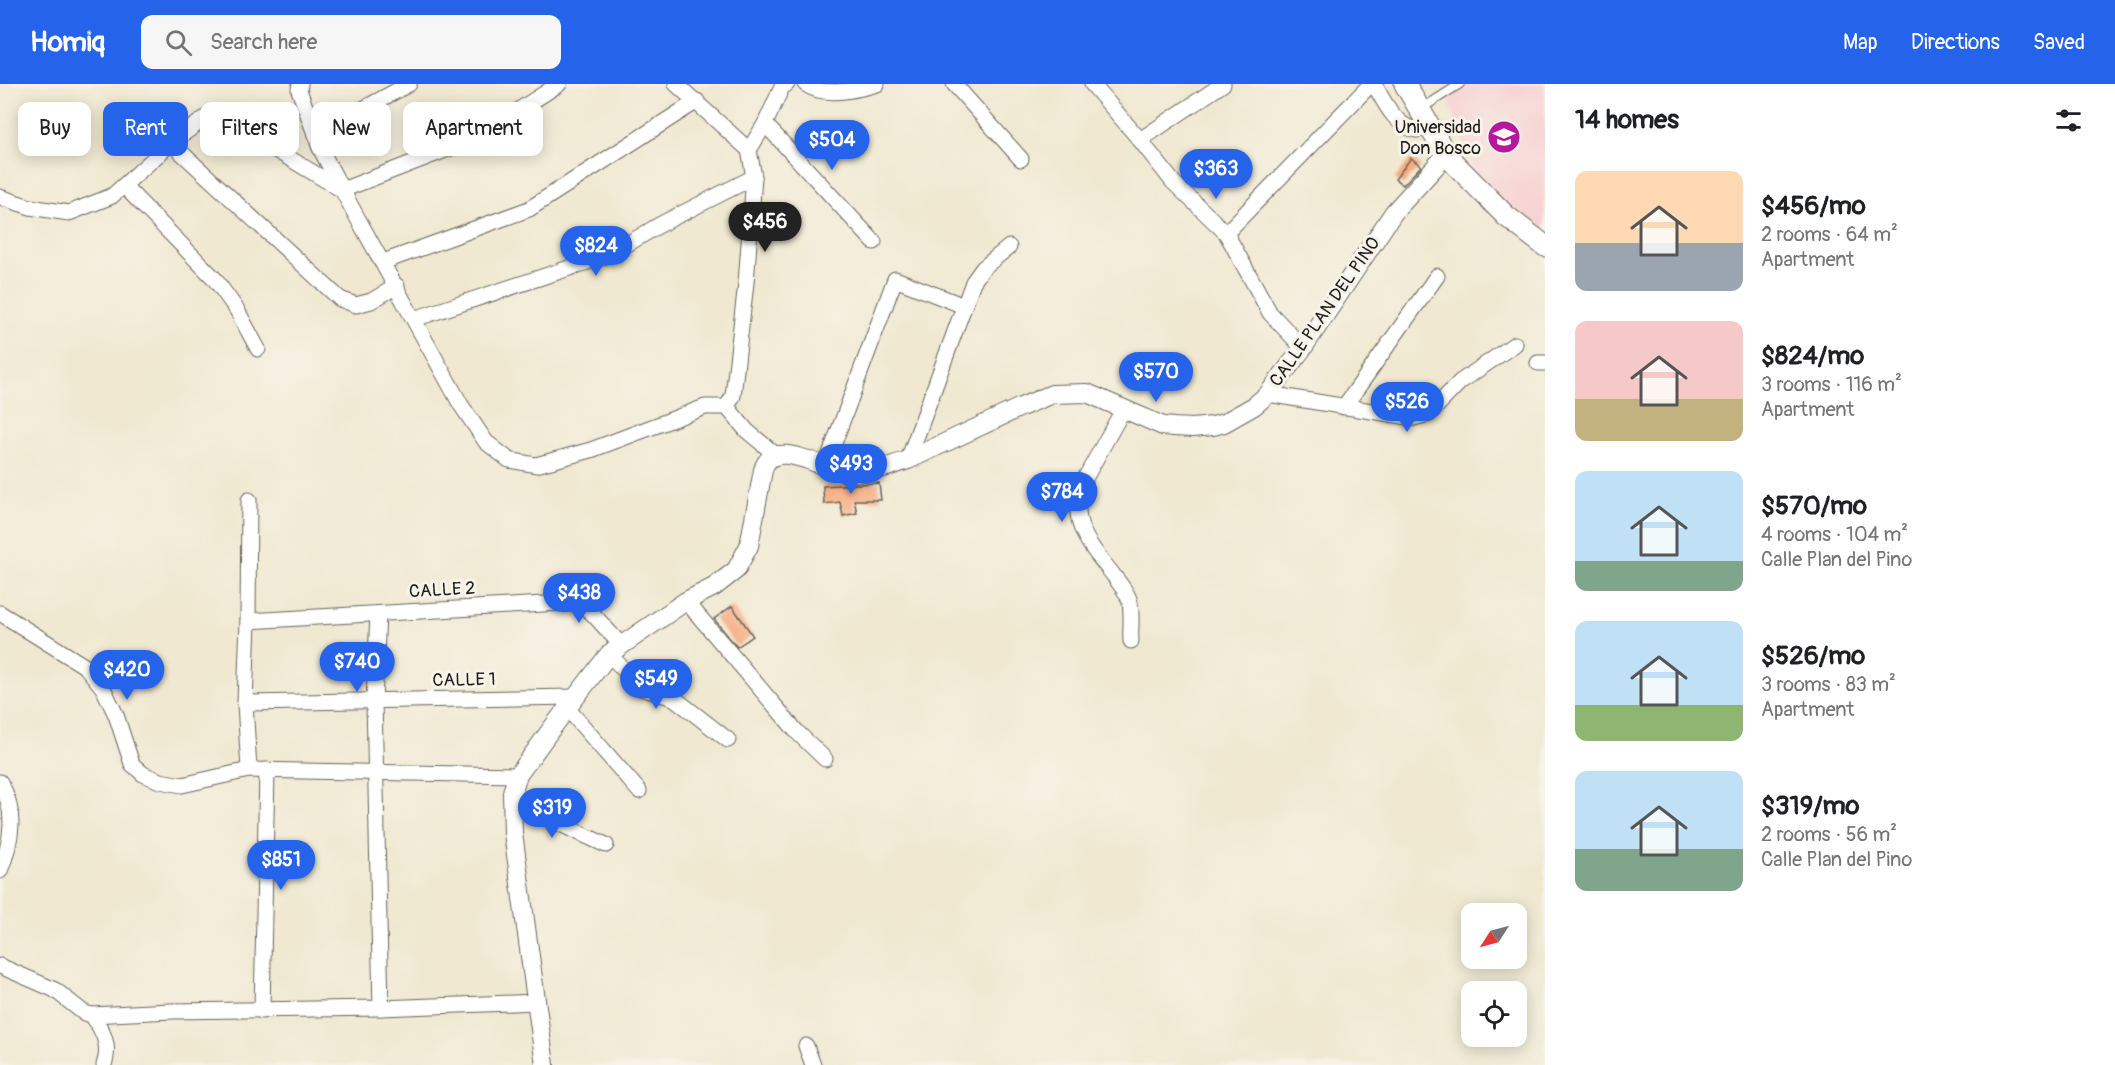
<!DOCTYPE html>
<html lang="en">
<head>
<meta charset="utf-8">
<style>
  body { margin:0; font-family:Pangolin,sans-serif; background:#f6f6f6; color:#202124; height:100vh; display:flex; flex-direction:column; font-size:22px; white-space:nowrap }
  * { box-sizing:border-box; margin:0 }
  p { font-size:20px; color:#757577 }
  .icon { flex:none; width:33px; height:33px; fill:none; stroke:currentColor; stroke-width:2; stroke-linecap:round; stroke-linejoin:round }
  .map { position:relative; flex:1; overflow:hidden }
  .sheet { display:flex; flex-direction:column; background:#fff; width:570px }
  .sheet>* { flex:none }
  .banner { position:absolute; left:18px; top:18px; width:570px; height:54px; display:flex; gap:12px }
  .needle { width:39px; rotate:234deg }
  .controls { position:absolute; left:1461px; top:819px; display:grid; gap:12px }
  .controls a { display:grid; place-items:center; width:66px; height:66px; border-radius:12px; background:#fff; box-shadow:0 3px 15px #0003; font-size:30px }
  .price { position:absolute; translate:-50% -51px; padding:0 14px; border-radius:21px; background:#2563eb; color:#fff; font-size:20px; line-height:39px; filter:drop-shadow(0 2px 3px #0008) }
  .price::after { content:''; position:absolute; left:50%; top:36px; width:18px; height:14px; margin-left:-9px; background:inherit; clip-path:polygon(0 0,100% 0,50% 100%) }
  .price.selected { background:#222; color:#fff }
  ul { padding:0; list-style:none }
  li { display:flex; align-items:center; gap:18px; height:150px; padding:0 30px }
  li span { display:grid; place-items:center; flex:none; width:168px; height:120px; border-radius:12px; color:#555 }
  li>.icon { margin-inline-start:auto }
  span .icon { width:72px; height:72px; fill:#fffc; stroke-width:1 }
  li b { font-size:26px }
  h2 { display:flex; justify-content:space-between; align-items:center; height:72px; padding:0 30px; font-size:26px }
  .tag { padding:0 21px; border-radius:12px; background:#fff; box-shadow:0 3px 15px #0003; font-size:21px; line-height:54px }
  .tag.selected { background:#2563eb; color:#fff }
  header { display:flex; align-items:center; gap:36px; box-sizing:border-box; height:84px; padding:0 30px; background:#2563eb; color:#fff }
  header strong { font-size:28px }
  nav { display:flex; gap:33px; margin-inline-start:auto; font-size:21px }
  .search { width:420px; height:54px; background:#f6f6f6; display:flex; align-items:center; gap:15px; box-sizing:border-box; padding:0 21px; border-radius:12px; color:#757577; font-size:22px }
  main { display:flex; flex:1; min-height:0 }
  .map>svg:first-child { display:block }
</style>
</head>
<body>
<header>
<strong>Homiq</strong>
<div class="search"><svg class="icon" aria-label="search" viewBox="0 0 24 24"><circle cx="10" cy="10" r="6"/><path d="M15 15l6 6"/></svg>Search here</div>
<nav><a>Map</a><a>Directions</a><a>Saved</a></nav>
</header>
<main>
<div class="map">
<svg width="1545" height="981" viewBox="0 0 1545 981">
  <rect width="100%" height="100%" fill="#f7f3e8"/>
  <filter id="ink" filterUnits="userSpaceOnUse"><feTurbulence type="fractalNoise" baseFrequency=".0167" numOctaves="2"/><feDisplacementMap in="SourceGraphic" scale="12" xChannelSelector="R" yChannelSelector="G"/><feConvolveMatrix kernelMatrix="1 2 1 2 8 2 1 2 1" color-interpolation-filters="sRGB"/></filter>
  <filter id="wash" filterUnits="userSpaceOnUse"><feTurbulence type="fractalNoise" baseFrequency=".008" numOctaves="4" result="noise"/><feDisplacementMap in="SourceGraphic" scale="24" xChannelSelector="R" yChannelSelector="G"/><feGaussianBlur stdDeviation="1.35" result="paint"/><feColorMatrix in="noise" values="0 0 0 0 0 0 0 0 0 0 0 0 0 0 0 0 0 1.4 0 .05"/><feComposite in="paint" operator="in"/></filter>
  <g filter="url(#wash)">
    <rect width="100%" height="100%" fill="#f0e8d0"/>
    <polygon fill="#f7cfd1" points="1449,0 1545,0 1545,154 1477,97 1444,4"/>
    <g id="blocks">
      <g fill="#f6a87b">
        <polygon points="1411,74 1421,82 1403,101 1395,95"/>
        <polygon points="862,366 880,371 879,373 858,377"/>
        <polygon points="879,399 881,416 854,416 857,429 843,432 840,418 824,420 823,402"/>
        <polygon points="732,522 753,552 737,563 714,535"/>
      </g>
    </g>
  </g>
  <g filter="url(#ink)">
    <use href="#blocks" fill-opacity="0" stroke="#66635b" stroke-width="1.5"/>
    <g fill="none" stroke-linecap="round" stroke-linejoin="round">
      <defs>
        <polyline id="service" points="1421,25 1460,0"/>
        <g id="minor">
          <polyline points="300,0 299,6 320,64 342,106 461,321 486,358 509,376 536,381 591,366 705,323 727,323 747,347 776,371"/>
          <polyline points="676,0 749,66"/>
          <path d="M805 0C824 14 856 6 877 0"/>
          <polyline points="954,0 1021,75"/>
          <polyline points="1092,0 1140,56 1173,98 1226,149 1270,229 1303,264"/>
          <path d="M1374 0C1384 17 1395 43 1417 46 1421 46 1427 44 1431 43"/>
          <polyline points="765,40 874,158"/>
          <polyline points="315,51 409,0"/>
          <polyline points="1140,56 1223,0"/>
          <polyline points="171,59 340,215 356,221 371,217 397,202"/>
          <polyline points="124,102 214,194 237,226 258,265"/>
          <polyline points="0,113 30,123 69,129 112,112 171,59 208,32 224,31 239,44 342,106 474,55 559,0"/>
          <polyline points="1226,149 1371,0"/>
          <polyline points="383,178 529,125 697,17"/>
          <polyline points="414,235 609,171 661,140 754,93"/>
          <polyline points="1538,279 1545,279"/>
          <polyline points="1268,310 1414,334 1429,330 1460,298 1515,260"/>
          <polyline points="727,323 733,312 746,199 754,93 749,66 765,40 782,3 787,0"/>
          <polyline points="1344,323 1437,192"/>
          <path d="M1124 324 1083 398C1067 439 1090 461 1114 492 1119 499 1126 507 1129 515 1133 527 1130 544 1131 557"/>
          <polyline points="908,376 973,198 983,184 1009,163"/>
          <polyline points="828,384 830,370 895,195 964,222"/>
          <polyline points="249,416 248,537 245,619 249,686"/>
          <polyline points="686,517 797,648 825,675"/>
          <polyline points="0,529 86,583 103,604 116,631 132,680 143,690 160,697 182,701 249,686 518,691"/>
          <polyline points="378,530 374,617 381,924"/>
          <polyline points="248,537 578,518 592,529 621,561"/>
          <polyline points="609,570 641,604 674,614 728,656"/>
          <polyline points="245,619 575,613"/>
          <polyline points="567,624 639,707"/>
          <path d="M0 698C17 727 12 757 0 787"/>
          <polyline points="512,718 606,761"/>
          <polyline points="0,882 55,906 84,929 92,931 171,927 381,924 537,918"/>
          <polyline points="262,927 267,686"/>
          <path d="M92 931C103 947 111 962 104 981"/>
          <polyline points="806,962 813,981"/>
        </g>
        <path id="tertiary" d="M545 981 513 749 512 708 518 691 552 644 609 570 686 517 714 503 736 486 749 462 763 386C772 352 822 385 845 388 866 391 888 383 908 376L1021 323 1052 310 1087 309 1163 342 1174 343 1192 344 1213 342 1224 339 1254 322 1268 310 1303 264 1394 128 1446 71"/>
        <polyline id="secondary" points="1405,0 1446,71 1506,132 1545,162"/>
      </defs>
      <use href="#service" stroke="#66635b" stroke-width="10"/>
      <use href="#minor" stroke="#66635b" stroke-width="17"/>
      <use href="#tertiary" stroke="#66635b" stroke-width="20"/>
      <use href="#secondary" stroke="#66635b" stroke-width="23"/>
      <use href="#service" stroke="#fff" stroke-width="8"/>
      <use href="#minor" stroke="#fff" stroke-width="15"/>
      <use href="#tertiary" stroke="#fff" stroke-width="18"/>
      <use href="#secondary" stroke="#fff" stroke-width="21"/>
    </g>
  </g>
  <defs>
    <symbol id="university-disc" viewBox="-11 -11 22 22"><circle r="9.5" fill="#b5179e" stroke="#f7f3e8"/><path d="M0-5L7-2L0 1L-7-2ZM-4 1L0 2.5L4 1V4Q0 6-4 4Z" fill="#fff"/></symbol>
  </defs>
  <g fill-rule="evenodd">
    <use href="#university-disc" x="1485" y="34" width="38" height="38"/>
  </g>
  <g text-anchor="middle" dominant-baseline="central" stroke-width="6" stroke-linejoin="round" paint-order="stroke">
    <g font-size="18" fill="#1c1c1c" stroke="#f7f3e8" text-anchor="end">
      <text x="1481" y="43">Universidad<tspan x="1481" dy="21">Don Bosco</tspan></text>
    </g>
    <g font-size="18" fill="#1c1c1c" stroke="#f7f3e8">
      <text transform="translate(1325 228) rotate(-55)">CALLE PLAN DEL PINO</text>
      <text transform="translate(442 506) rotate(-3)">CALLE 2</text>
      <text transform="translate(464 596) rotate(-1)">CALLE 1</text>
    </g>
  </g>
</svg>
<div class="controls">
<a><svg class="needle" viewBox="-14 -14 28 28"><path d="M0-13l5 13h-10z" fill="#e53935"/><path d="M0 13l5-13h-10z" fill="#757577"/></svg></a>
<a><svg class="icon" aria-label="locate" viewBox="0 0 24 24"><circle cx="12" cy="12" r="6"/><path d="M12 2v4M12 18v4M2 12h4M18 12h4"/></svg></a>
</div>
<b class="price" style="left:832px;top:87px">$504</b>
<b class="price" style="left:1216px;top:116px">$363</b>
<b class="price selected" style="left:765px;top:169px">$456</b>
<b class="price" style="left:596px;top:193px">$824</b>
<b class="price" style="left:1156px;top:319px">$570</b>
<b class="price" style="left:1407px;top:349px">$526</b>
<b class="price" style="left:851px;top:411px">$493</b>
<b class="price" style="left:1062px;top:439px">$784</b>
<b class="price" style="left:579px;top:540px">$438</b>
<b class="price" style="left:357px;top:609px">$740</b>
<b class="price" style="left:127px;top:617px">$420</b>
<b class="price" style="left:656px;top:626px">$549</b>
<b class="price" style="left:552px;top:755px">$319</b>
<b class="price" style="left:281px;top:807px">$851</b>
<div class="banner">
<a class="tag">Buy</a>
<a class="tag selected">Rent</a>
<a class="tag">Filters</a>
<a class="tag">New</a>
<a class="tag">Apartment</a>
</div>
</div>
<section class="sheet">
<h2>14 homes<svg class="icon" aria-label="filters" viewBox="0 0 24 24"><path d="M4 7h16M4 17h16"/><circle cx="9" cy="7" r="2"/><circle cx="15" cy="17" r="2"/></svg></h2>
<ul>
<li><span style="background:linear-gradient(#ffd9b3 60%,#9aa5b1 0)"><svg class="icon" aria-label="home" viewBox="0 0 24 24"><path d="M3 11l9-7 9 7M6 9v11h12V9"/></svg></span><div><b>$456/mo</b><p>2 rooms · 64 m²</p><p>Apartment</p></div></li>
<li><span style="background:linear-gradient(#f6c9c9 65%,#c2b280 0)"><svg class="icon" aria-label="home" viewBox="0 0 24 24"><path d="M3 11l9-7 9 7M6 9v11h12V9"/></svg></span><div><b>$824/mo</b><p>3 rooms · 116 m²</p><p>Apartment</p></div></li>
<li><span style="background:linear-gradient(#bfe0f5 75%,#7fa58c 0)"><svg class="icon" aria-label="home" viewBox="0 0 24 24"><path d="M3 11l9-7 9 7M6 9v11h12V9"/></svg></span><div><b>$570/mo</b><p>4 rooms · 104 m²</p><p>Calle Plan del Pino</p></div></li>
<li><span style="background:linear-gradient(#bfe0f5 70%,#8fb573 0)"><svg class="icon" aria-label="home" viewBox="0 0 24 24"><path d="M3 11l9-7 9 7M6 9v11h12V9"/></svg></span><div><b>$526/mo</b><p>3 rooms · 83 m²</p><p>Apartment</p></div></li>
<li><span style="background:linear-gradient(#bfe0f5 65%,#7fa58c 0)"><svg class="icon" aria-label="home" viewBox="0 0 24 24"><path d="M3 11l9-7 9 7M6 9v11h12V9"/></svg></span><div><b>$319/mo</b><p>2 rooms · 56 m²</p><p>Calle Plan del Pino</p></div></li>
</ul>
</section>
</main>
</body>
</html>
